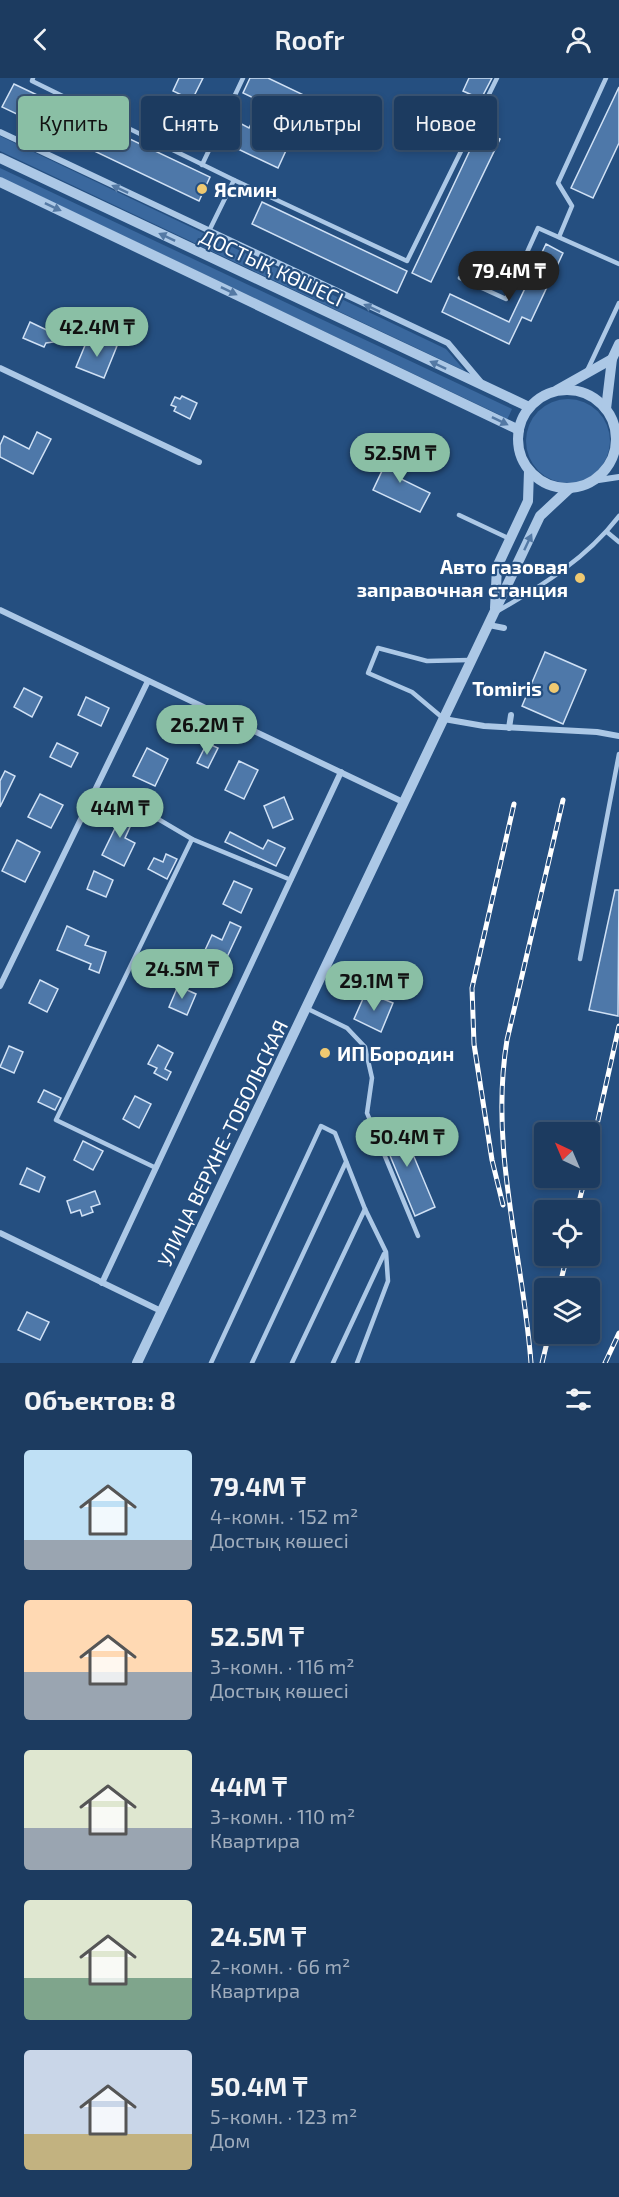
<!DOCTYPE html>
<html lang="ru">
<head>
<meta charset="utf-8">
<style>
  body { margin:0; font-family:"Exo 2",sans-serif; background:#254266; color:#f1f3f6; height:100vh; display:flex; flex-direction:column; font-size:22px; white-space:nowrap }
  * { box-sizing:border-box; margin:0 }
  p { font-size:20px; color:#a0adbd }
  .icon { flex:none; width:33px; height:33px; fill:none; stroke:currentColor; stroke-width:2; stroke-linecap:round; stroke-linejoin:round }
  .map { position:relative; height:1285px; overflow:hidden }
  .sheet { display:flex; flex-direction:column; background:#1c3b60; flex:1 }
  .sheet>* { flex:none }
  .banner { position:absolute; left:18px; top:18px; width:584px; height:54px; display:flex; gap:12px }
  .needle { width:39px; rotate:316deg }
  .tools { position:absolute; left:534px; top:1044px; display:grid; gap:12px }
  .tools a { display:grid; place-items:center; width:66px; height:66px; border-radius:6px; background:#1c3b60; box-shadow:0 3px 9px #0003,0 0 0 2px #3a5575; font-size:30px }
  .price { position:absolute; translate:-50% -51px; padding:0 14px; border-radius:21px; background:#8abfa5; color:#111; font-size:20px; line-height:39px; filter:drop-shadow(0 2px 3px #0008) }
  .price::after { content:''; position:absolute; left:50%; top:36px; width:18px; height:14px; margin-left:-9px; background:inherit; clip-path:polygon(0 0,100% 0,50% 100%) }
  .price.current { background:#222; color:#fff }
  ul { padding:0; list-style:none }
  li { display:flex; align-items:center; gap:18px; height:150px; padding:0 24px }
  li span { display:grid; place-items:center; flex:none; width:168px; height:120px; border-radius:6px; color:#555 }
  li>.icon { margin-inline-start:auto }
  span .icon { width:72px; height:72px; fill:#fffc; stroke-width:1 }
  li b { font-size:26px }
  h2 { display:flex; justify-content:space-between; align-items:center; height:72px; padding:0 24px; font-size:26px }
  .chip { padding:0 21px; border-radius:6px; background:#1c3b60; box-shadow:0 3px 9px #0003,0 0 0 2px #3a5575; font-size:21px; line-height:54px }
  .chip.current { background:#8abfa5; color:#111 }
  header { display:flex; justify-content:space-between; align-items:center; height:78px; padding:0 24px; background:#1c3b60; font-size:27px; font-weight:600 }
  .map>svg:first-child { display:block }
</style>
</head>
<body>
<header><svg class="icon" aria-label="back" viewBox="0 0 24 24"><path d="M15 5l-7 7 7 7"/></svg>Roofr<svg class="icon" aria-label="person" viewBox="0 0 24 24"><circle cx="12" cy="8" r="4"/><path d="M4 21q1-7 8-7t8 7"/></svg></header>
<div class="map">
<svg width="619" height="1285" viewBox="0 0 619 1285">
  <rect width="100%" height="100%" fill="#254f80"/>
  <g fill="#3a689e">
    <polygon points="0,58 446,271 465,293 0,73"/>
    <polygon points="0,90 512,331 506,344 500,337 0,99"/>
    <circle cx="568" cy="363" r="42"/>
  </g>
  <g fill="#4e78a9" stroke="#d0e1f5" stroke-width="1.5">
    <polygon points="179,0 203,0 192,22 173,13"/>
    <polygon points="250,0 268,0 310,20 300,42 281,33 269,59 288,68 278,90 221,63 232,41 249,50 262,24 243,15"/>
    <polygon points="469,0 492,0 481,21 463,13"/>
    <polygon points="14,6 210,99 199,123 2,29"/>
    <polygon points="619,9 619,65 593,120 571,110"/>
    <polygon points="480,51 500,61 431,204 412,195"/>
    <polygon points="262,124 407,193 397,215 252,146"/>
    <polygon points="546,166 563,175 531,243 522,239 509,266 442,234 450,216 509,244"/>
    <polygon points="30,244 51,254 49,257 54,264 46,265 44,269 23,260"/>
    <polygon points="97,260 117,268 104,300 76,289 86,265 93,268"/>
    <polygon points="182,318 197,325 190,341 174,333 176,329 171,327 175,319 180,321"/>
    <polygon points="37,354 51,361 33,396 0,379 0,367 4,358 29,371"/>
    <polygon points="391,374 410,382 401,401 430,415 420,434 373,412"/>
    <polygon points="545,574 586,592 563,646 522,628"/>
    <polygon points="24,610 42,619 32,639 14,629"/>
    <polygon points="86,619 109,630 101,648 78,637"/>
    <polygon points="57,665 78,675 71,689 50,679"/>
    <polygon points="207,665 218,670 208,690 197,685"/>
    <polygon points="147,670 168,681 155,708 133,698"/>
    <polygon points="239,683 258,692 244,721 225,712"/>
    <polygon points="5,693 15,698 0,729 0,703"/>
    <polygon points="40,716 63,727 51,750 28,739"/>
    <polygon points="284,719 293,741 273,750 264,728"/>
    <polygon points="116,729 135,738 125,760 135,765 124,788 102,777 119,742 112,738"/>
    <polygon points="230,754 263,771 268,762 285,770 276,788 225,764"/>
    <polygon points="17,762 40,774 25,804 2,793"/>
    <polygon points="166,776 177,781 167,801 148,791 154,780 163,784"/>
    <polygon points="94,793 113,802 106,819 87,811"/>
    <polygon points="234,803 252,811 241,835 223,826"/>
    <polygon points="615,812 619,812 618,938 589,932"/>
    <polygon points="230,844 241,849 220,894 199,885 212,857 222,862"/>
    <polygon points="67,848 89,858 85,867 106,874 99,895 89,891 91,886 57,872"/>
    <polygon points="40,902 58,911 47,934 29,925"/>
    <polygon points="178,908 196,916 187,937 169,929"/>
    <polygon points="366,914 393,925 381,954 354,941"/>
    <polygon points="158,967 173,975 165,991 171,994 167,1002 154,995 157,990 148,986"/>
    <polygon points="9,968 23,974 14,995 0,989"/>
    <polygon points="44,1012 61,1020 55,1032 38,1024"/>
    <polygon points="135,1018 151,1026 139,1050 123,1041"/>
    <polygon points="399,1043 435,1129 415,1138 379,1051"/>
    <polygon points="83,1063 103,1073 93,1092 74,1082"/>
    <polygon points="27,1090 45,1099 39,1114 20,1106"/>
    <polygon points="95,1113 100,1126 91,1129 93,1134 82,1138 80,1132 71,1135 67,1123"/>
    <polygon points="27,1234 49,1244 40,1262 18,1252"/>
  </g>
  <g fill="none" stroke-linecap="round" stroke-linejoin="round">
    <g stroke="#acc8e6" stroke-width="4.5">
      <polyline points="33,0 32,3 234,102 407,183 497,0"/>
      <polyline points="202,87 243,0"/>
      <polyline points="209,153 234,102"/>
      <polyline points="559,159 572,128 558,105 606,0"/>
      <polyline points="460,200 506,221 538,150 619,186"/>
      <polyline points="587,293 619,225"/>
      <polyline points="459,437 510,461"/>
      <polyline points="607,454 619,464"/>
      <path d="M496 534C542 508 587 480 619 438"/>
      <polyline points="444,641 412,614 368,595 378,570 427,583 469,582"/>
      <polyline points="96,712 153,738 192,761"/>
      <polyline points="580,881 619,676"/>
      <polyline points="306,930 347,950 365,969 372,1000 367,1035 418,1158"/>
      <polyline points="156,1090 56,1042 192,761 291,802"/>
      <polyline points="211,1285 321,1048 335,1055 365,1131 386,1174 388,1203 357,1285"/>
      <polyline points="252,1285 346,1084"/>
      <polyline points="292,1285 365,1131"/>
      <polyline points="333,1285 384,1176"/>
    </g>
    <g stroke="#acc8e6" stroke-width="6">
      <polyline points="0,54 448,265 480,303"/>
      <polyline points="0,290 199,384"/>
      <polyline points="615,353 619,357"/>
      <polyline points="592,403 619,399"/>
      <polyline points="0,532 403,724"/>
      <polyline points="489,547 504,550"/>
      <polyline points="444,641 484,648 597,654 619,658"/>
      <polyline points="509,650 511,637"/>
      <polyline points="0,908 148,603"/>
      <polyline points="0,1155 161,1233"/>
      <polyline points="102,1205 341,694"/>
    </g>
    <g stroke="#acc8e6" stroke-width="10">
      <polyline points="0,80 529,329"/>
      <polyline points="0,104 519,352"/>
      <polyline points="557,312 612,281"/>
      <circle cx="567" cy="361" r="49"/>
      <polyline points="606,331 612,281 619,266"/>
      <polyline points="495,530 497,489 528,423 529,393"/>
      <polyline points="137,1285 540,438 570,410"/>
    </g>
    <defs>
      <g id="rail">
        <polyline points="590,1078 619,948"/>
        <polyline points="503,1127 492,1082 474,966 472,910 514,726"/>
        <polyline points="577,1132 585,1100"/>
        <polyline points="559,1210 567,1178"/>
        <path d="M531 1285C523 1177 489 1071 507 962L563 722"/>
        <polyline points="542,1285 549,1256"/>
        <polyline points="605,1285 619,1255"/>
      </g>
    </defs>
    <use href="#rail" stroke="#fff" stroke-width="5"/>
    <use href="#rail" stroke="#254f80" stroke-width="3" stroke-dasharray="9" stroke-linecap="butt"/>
  </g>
  <defs><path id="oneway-solid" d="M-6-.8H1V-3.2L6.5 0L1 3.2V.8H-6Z" transform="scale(1.5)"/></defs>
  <g fill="#5479a4">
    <use href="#oneway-solid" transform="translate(120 111) rotate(-155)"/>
    <use href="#oneway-solid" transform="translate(53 129) rotate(25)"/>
    <use href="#oneway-solid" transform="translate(167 159) rotate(-155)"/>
    <use href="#oneway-solid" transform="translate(229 213) rotate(26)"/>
    <use href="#oneway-solid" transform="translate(372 230) rotate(-155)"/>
    <use href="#oneway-solid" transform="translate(438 287) rotate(-155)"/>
    <use href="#oneway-solid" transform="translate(500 343) rotate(26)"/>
    <use href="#oneway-solid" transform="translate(528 464) rotate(-65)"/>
  </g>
  <g fill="#efc971" stroke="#254f80" stroke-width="2">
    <circle cx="202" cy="111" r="6"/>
    <circle cx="580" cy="500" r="6"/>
    <circle cx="554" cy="610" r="6"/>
    <circle cx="325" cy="975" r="6"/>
  </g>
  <g text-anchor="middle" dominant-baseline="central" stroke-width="4.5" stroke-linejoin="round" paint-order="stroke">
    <g font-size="20" font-weight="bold" fill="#fff" stroke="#254f80" text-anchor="start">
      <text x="214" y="111">Ясмин</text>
      <text x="568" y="488" text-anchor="end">Авто газовая<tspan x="568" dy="23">заправочная станция</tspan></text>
      <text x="542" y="610" text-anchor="end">Tomiris</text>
      <text x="337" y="975">ИП Бородин</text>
    </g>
    <g font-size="20" fill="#fff" stroke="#254f80">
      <text transform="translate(272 189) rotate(25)">ДОСТЫҚ КӨШЕСІ</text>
      <text transform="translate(222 1065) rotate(-64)">УЛИЦА ВЕРХНЕ-ТОБОЛЬСКАЯ</text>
    </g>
  </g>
</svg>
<div class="tools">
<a><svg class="needle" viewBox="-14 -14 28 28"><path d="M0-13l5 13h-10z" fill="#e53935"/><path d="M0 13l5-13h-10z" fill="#a0adbd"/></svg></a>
<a><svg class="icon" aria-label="locate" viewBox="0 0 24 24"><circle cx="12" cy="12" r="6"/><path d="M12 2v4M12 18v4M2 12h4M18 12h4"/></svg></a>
<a><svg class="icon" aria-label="layers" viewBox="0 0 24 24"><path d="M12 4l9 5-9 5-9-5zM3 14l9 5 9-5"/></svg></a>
</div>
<b class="price current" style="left:509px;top:224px">79.4M ₸</b>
<b class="price" style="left:97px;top:280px">42.4M ₸</b>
<b class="price" style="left:400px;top:406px">52.5M ₸</b>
<b class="price" style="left:207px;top:678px">26.2M ₸</b>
<b class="price" style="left:120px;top:761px">44M ₸</b>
<b class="price" style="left:182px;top:922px">24.5M ₸</b>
<b class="price" style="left:374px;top:934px">29.1M ₸</b>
<b class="price" style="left:407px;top:1090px">50.4M ₸</b>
<div class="banner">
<a class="chip current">Купить</a>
<a class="chip">Снять</a>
<a class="chip">Фильтры</a>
<a class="chip">Новое</a>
</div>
</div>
<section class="sheet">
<h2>Объектов: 8<svg class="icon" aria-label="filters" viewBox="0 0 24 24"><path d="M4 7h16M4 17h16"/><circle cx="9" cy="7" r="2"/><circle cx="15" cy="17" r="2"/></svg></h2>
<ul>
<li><span style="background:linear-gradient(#bfe0f5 75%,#9aa5b1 0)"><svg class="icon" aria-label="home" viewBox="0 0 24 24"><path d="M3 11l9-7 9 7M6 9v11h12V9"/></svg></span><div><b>79.4M ₸</b><p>4-комн. · 152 m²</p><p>Достық көшесі</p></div></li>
<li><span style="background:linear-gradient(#ffd9b3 60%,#9aa5b1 0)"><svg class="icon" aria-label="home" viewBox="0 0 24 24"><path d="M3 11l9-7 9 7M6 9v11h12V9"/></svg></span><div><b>52.5M ₸</b><p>3-комн. · 116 m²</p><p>Достық көшесі</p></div></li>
<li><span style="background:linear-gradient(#dfe7d0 65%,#9aa5b1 0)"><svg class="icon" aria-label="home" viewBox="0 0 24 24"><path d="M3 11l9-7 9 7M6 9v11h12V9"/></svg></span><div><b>44M ₸</b><p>3-комн. · 110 m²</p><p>Квартира</p></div></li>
<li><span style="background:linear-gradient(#dfe7d0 65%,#7fa58c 0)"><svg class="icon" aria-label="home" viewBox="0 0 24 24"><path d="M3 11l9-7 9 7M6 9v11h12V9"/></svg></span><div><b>24.5M ₸</b><p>2-комн. · 66 m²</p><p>Квартира</p></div></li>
<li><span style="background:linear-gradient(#c9d6e8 70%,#c2b280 0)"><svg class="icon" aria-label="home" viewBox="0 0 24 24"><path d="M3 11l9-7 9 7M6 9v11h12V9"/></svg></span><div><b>50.4M ₸</b><p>5-комн. · 123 m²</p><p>Дом</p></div></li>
</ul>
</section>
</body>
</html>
